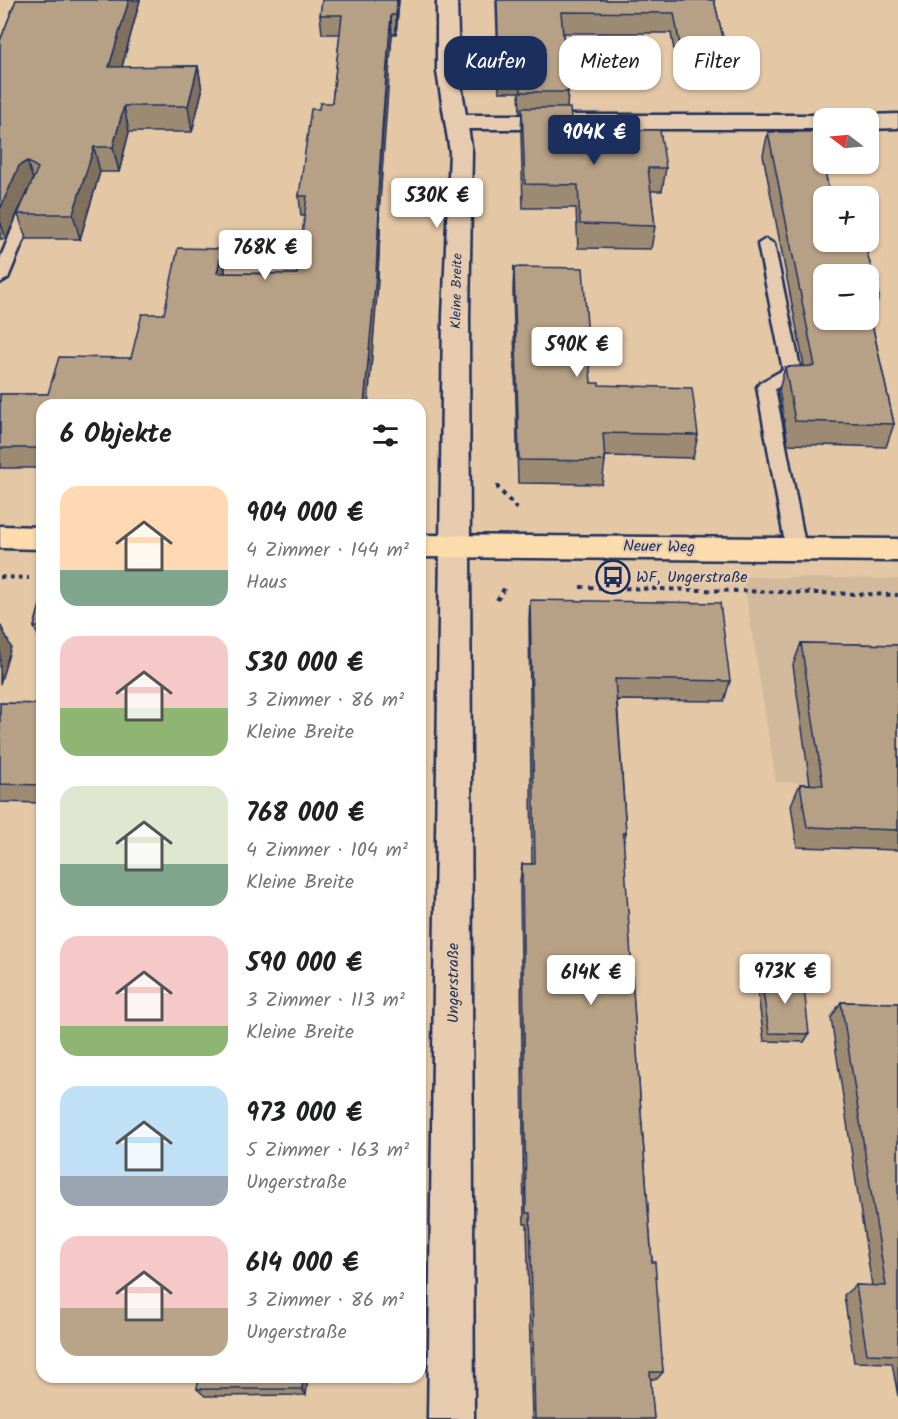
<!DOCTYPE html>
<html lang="de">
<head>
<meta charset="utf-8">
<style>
  body { margin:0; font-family:Kalam,sans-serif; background:#f6f6f6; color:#202124; height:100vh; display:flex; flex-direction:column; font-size:22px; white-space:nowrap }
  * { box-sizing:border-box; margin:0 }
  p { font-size:20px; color:#757577 }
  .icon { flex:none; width:33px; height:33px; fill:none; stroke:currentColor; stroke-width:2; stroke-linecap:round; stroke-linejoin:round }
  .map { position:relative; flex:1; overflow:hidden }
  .sheet { position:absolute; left:36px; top:399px; width:390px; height:984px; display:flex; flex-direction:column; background:#fff; border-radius:18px; box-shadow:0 2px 4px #0004 }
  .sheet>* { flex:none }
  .top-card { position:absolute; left:444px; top:36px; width:363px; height:54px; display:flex; gap:12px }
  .needle { width:39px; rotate:286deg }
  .controls { position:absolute; left:813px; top:108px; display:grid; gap:12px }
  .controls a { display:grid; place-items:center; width:66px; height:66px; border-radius:12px; background:#fff; box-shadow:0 2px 4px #0004; font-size:30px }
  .price { position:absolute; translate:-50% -51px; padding:0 14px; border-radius:6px; background:#fff; color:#222; font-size:20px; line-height:39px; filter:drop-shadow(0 2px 3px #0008) }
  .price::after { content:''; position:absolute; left:50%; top:36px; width:18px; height:14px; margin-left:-9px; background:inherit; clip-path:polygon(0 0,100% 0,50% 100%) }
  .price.active { background:#1b2f5e; color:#fff }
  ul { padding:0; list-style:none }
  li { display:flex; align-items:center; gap:18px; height:150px; padding:0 24px }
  li span { display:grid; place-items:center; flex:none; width:168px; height:120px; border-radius:18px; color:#555 }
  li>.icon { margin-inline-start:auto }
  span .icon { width:72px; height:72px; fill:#fffc; stroke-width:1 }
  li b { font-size:26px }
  h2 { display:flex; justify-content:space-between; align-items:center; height:72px; padding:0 24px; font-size:26px }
  .chip { padding:0 21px; border-radius:18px; background:#fff; box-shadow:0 2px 4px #0004; font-size:21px; line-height:54px }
  .chip.active { background:#1b2f5e; color:#fff }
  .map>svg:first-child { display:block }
</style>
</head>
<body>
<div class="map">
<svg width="898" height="1419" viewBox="0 0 898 1419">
  <rect width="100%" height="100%" fill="#e4c7a5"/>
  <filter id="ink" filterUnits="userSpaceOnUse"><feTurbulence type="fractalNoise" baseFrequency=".0167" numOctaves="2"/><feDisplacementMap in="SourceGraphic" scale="12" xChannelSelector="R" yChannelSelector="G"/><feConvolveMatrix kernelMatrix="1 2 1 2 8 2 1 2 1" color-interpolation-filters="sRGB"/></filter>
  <g filter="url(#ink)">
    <polygon fill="#d2b99b" points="743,577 898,579 898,785 776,782"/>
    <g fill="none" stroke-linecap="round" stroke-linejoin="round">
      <defs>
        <g id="service">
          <polygon points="33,193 41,198 8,278 0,283 0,259 25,198"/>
          <polygon points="766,239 774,244 801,372 798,376 775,389 806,549 803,554 796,556 789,554 786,549 757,387 760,383 783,370 758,244"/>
        </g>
        <g id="minor">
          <polygon points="898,114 898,128 868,129 868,118 859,118 868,115"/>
          <polygon points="457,115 824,115 833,118 824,118 824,129 457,129 449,127 446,122 449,117"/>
          <polygon points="455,536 466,539 470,547 474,1419 428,1419 440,547 444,539"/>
        </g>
        <polygon id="tertiary" points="437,0 457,0 459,72 472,152 469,316 470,547 466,555 455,558 444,555 440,547 443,316 450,152 437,72"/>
        <g id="primary">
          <polygon points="0,526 42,527 42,549 0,548"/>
          <polygon points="420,535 898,539 898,561 420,557"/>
        </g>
      </defs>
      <use href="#service" stroke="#1b2f5e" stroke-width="5"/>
      <use href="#minor" stroke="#1b2f5e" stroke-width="5"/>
      <use href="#tertiary" stroke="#1b2f5e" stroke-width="5"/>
      <use href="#primary" stroke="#1b2f5e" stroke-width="5"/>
      <g stroke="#1b2f5e" stroke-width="4" stroke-dasharray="4.5 4.5" stroke-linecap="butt">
        <polyline points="498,485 498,488 517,509"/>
        <polyline points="0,577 29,578"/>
        <polyline points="580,587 898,595"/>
        <polyline points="497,600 506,586"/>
      </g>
      <use href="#service" fill="#e7cbae" fill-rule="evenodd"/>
      <use href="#minor" fill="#e7cbae" fill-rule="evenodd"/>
      <use href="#tertiary" fill="#e7cbae" fill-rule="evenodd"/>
      <use href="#primary" fill="#fcdcac" fill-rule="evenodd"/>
    </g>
    <g fill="#9d8a73" stroke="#1b2f5e" stroke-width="1.5" fill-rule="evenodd">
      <polygon points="16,0 140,0 122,67 198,66 202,91 192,132 129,132 119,172 100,172 80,239 26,239 18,214 28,190 27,191 6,239 0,239 0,41"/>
      <polygon points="399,0 396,34 392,34 384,135 379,210 380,230 377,295 42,405 42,468 0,468 0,394 48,394 131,358 164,314 222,249 225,269 225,273 297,274 305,216 301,216 299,196 319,109 332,103 340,34 322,34 320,15"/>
      <polygon points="496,0 714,0 725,46 721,67 677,67 671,33 563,33 568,92 567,108 572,130 666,168 662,191 651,191 655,226 651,249 578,248 576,208 523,208 521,131 522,113 520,113 519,92 499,92"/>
      <path d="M768 132H817L830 196H824V242H839L841 249H866L879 297 871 319 894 424 886 447 788 444 779 390 785 367 804 366 763 155ZM824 274H868V320H824Z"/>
      <polygon points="514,267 591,383 599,385 698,435 693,458 605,456 605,461 602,484 518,483 513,290"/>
      <polygon points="42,598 42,644 34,627"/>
      <polygon points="530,600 730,681 724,701 617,700 626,833 623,844 641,1113 652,1262 663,1372 657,1379 650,1379 654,1419 532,1419 527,1224 524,1224 520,882 522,864 532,864 529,621"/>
      <polygon points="801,643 898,645 898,850 797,847 791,805 800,784 810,784 793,665"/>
      <polygon points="0,703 42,704 42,803 0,802"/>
      <polygon points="761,977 809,1034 804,1042 764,1041 757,986"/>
      <polygon points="841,1002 898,1003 898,1396 892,1363 854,1362 844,1295 856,1285 872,1286 831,1018"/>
      <polygon points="199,1377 308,1377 306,1395 205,1396 197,1389"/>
    </g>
    <g fill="#80715e" stroke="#1b2f5e" stroke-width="1.5">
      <polygon points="129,0 140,0 115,92 109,67"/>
      <polygon points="397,0 399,0 396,34 396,15"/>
      <polygon points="391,15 392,34 378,230 377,210"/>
      <polygon points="198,66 202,91 192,132 188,106"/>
      <polygon points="124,106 129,132 119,172 113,147"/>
      <polygon points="94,147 100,172 80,239 73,214"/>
      <polygon points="27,161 35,186 27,191 6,239 0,221 0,209 19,166"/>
      <polygon points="379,210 380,230 377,295 368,405 364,405"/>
      <polygon points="222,249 225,269 221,293 217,273"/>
      <polygon points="1,626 11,647 0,684 0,628"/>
      <polygon points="303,1377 308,1377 306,1395 302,1389"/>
    </g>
    <g fill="#b7a186" stroke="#1b2f5e" stroke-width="1.5">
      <polygon points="16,0 129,0 109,67 198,66 188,106 124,106 113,147 94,147 73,214 18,214 38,168 27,161 19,166 0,209 0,41"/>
      <polygon points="322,0 397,0 396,15 391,15 383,115 377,210 379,210 376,275 364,405 42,405 42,448 0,448 0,394 48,394 59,357 131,358 142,314 164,314 178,248 222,249 217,273 297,274 307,196 299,196 311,109 319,109 320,103 332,103 342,15 320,15"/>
      <polygon points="497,0 714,0 725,46 680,46 674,13 561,12 568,92 521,92 520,71 499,71"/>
      <polygon points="522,108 570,108 572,130 660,130 666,168 648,168 655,226 580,224 578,185 525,184"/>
      <polygon points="768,132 817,132 830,196 824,196 824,242 839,242 841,249 866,249 879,297 868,297 868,274 824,274 824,320 868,320 868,306 894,424 795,421 785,367 815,366"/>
      <polygon points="514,267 583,268 591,383 599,383 599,385 692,388 698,435 603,433 605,461 519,460"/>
      <polygon points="42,598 42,627 34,627"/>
      <polygon points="530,600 720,603 730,681 615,679 626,833 623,833 641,1113 652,1262 655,1262 663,1372 650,1372 654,1419 535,1419 530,1213 526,1213 522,864 535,864"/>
      <polygon points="801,643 898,645 898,830 807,827 800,784 823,785"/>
      <polygon points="0,703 42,704 42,785 0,784"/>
      <polygon points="761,977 803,978 809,1034 769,1033"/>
      <polygon points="841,1002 898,1003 898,1355 867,1354 856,1285 886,1286"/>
      <polygon points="199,1377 303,1377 302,1389 197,1389"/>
    </g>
  </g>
  <defs>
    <symbol id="bus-ring" viewBox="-11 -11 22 22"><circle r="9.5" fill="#e7cbae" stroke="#1b2f5e" stroke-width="1.5"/><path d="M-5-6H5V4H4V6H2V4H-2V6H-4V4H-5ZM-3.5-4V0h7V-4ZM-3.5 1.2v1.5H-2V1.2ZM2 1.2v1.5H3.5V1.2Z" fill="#1b2f5e"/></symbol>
  </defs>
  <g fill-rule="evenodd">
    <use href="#bus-ring" x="594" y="558" width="38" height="38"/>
  </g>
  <g text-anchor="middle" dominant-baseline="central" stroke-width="4.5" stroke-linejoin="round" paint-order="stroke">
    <g font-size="14" fill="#1b2f5e" stroke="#e7cbae">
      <text transform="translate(457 291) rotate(-89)">Kleine Breite</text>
    </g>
    <g font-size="16" fill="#1b2f5e" stroke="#e7cbae">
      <text transform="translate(659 547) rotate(1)">Neuer Weg</text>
      <text transform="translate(453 983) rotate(-90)">Ungerstraße</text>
    </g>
    <g font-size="16" fill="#1b2f5e" stroke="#e7cbae" text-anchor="start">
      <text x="636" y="577">WF, Ungerstraße</text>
    </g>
  </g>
</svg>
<div class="controls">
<a><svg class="needle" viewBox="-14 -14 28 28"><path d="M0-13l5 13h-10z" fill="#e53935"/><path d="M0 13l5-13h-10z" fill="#757577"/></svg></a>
<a>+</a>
<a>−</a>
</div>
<b class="price active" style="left:594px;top:166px">904K €</b>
<b class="price" style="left:437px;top:229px">530K €</b>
<b class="price" style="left:265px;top:281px">768K €</b>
<b class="price" style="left:577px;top:378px">590K €</b>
<b class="price" style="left:785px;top:1005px">973K €</b>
<b class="price" style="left:591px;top:1006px">614K €</b>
<div class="top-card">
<a class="chip active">Kaufen</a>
<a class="chip">Mieten</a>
<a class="chip">Filter</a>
</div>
<section class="sheet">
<h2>6 Objekte<svg class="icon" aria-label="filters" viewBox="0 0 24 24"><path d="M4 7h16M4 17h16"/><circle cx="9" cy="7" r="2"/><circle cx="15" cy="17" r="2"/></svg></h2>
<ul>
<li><span style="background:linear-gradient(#ffd9b3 70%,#7fa58c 0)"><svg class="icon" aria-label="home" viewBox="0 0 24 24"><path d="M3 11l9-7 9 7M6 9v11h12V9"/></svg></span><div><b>904 000 €</b><p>4 Zimmer · 144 m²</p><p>Haus</p></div></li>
<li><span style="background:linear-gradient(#f6c9c9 60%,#8fb573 0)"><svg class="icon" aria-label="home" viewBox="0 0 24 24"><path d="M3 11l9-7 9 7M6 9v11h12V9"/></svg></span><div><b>530 000 €</b><p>3 Zimmer · 86 m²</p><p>Kleine Breite</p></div></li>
<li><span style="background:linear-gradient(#dfe7d0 65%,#7fa58c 0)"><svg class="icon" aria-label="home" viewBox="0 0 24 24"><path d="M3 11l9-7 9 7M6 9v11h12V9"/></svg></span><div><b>768 000 €</b><p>4 Zimmer · 104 m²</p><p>Kleine Breite</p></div></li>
<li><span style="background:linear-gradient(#f6c9c9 75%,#8fb573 0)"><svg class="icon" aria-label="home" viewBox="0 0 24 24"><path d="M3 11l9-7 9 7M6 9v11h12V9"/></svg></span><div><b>590 000 €</b><p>3 Zimmer · 113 m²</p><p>Kleine Breite</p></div></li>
<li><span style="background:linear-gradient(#bfe0f5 75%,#9aa5b1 0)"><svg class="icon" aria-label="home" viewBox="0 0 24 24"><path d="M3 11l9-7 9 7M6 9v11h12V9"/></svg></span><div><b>973 000 €</b><p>5 Zimmer · 163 m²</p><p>Ungerstraße</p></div></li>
<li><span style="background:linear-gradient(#f6c9c9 60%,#b9a48a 0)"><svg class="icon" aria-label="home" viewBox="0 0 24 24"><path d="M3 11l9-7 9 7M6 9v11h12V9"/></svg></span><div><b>614 000 €</b><p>3 Zimmer · 86 m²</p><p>Ungerstraße</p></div></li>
</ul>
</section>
</div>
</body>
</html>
